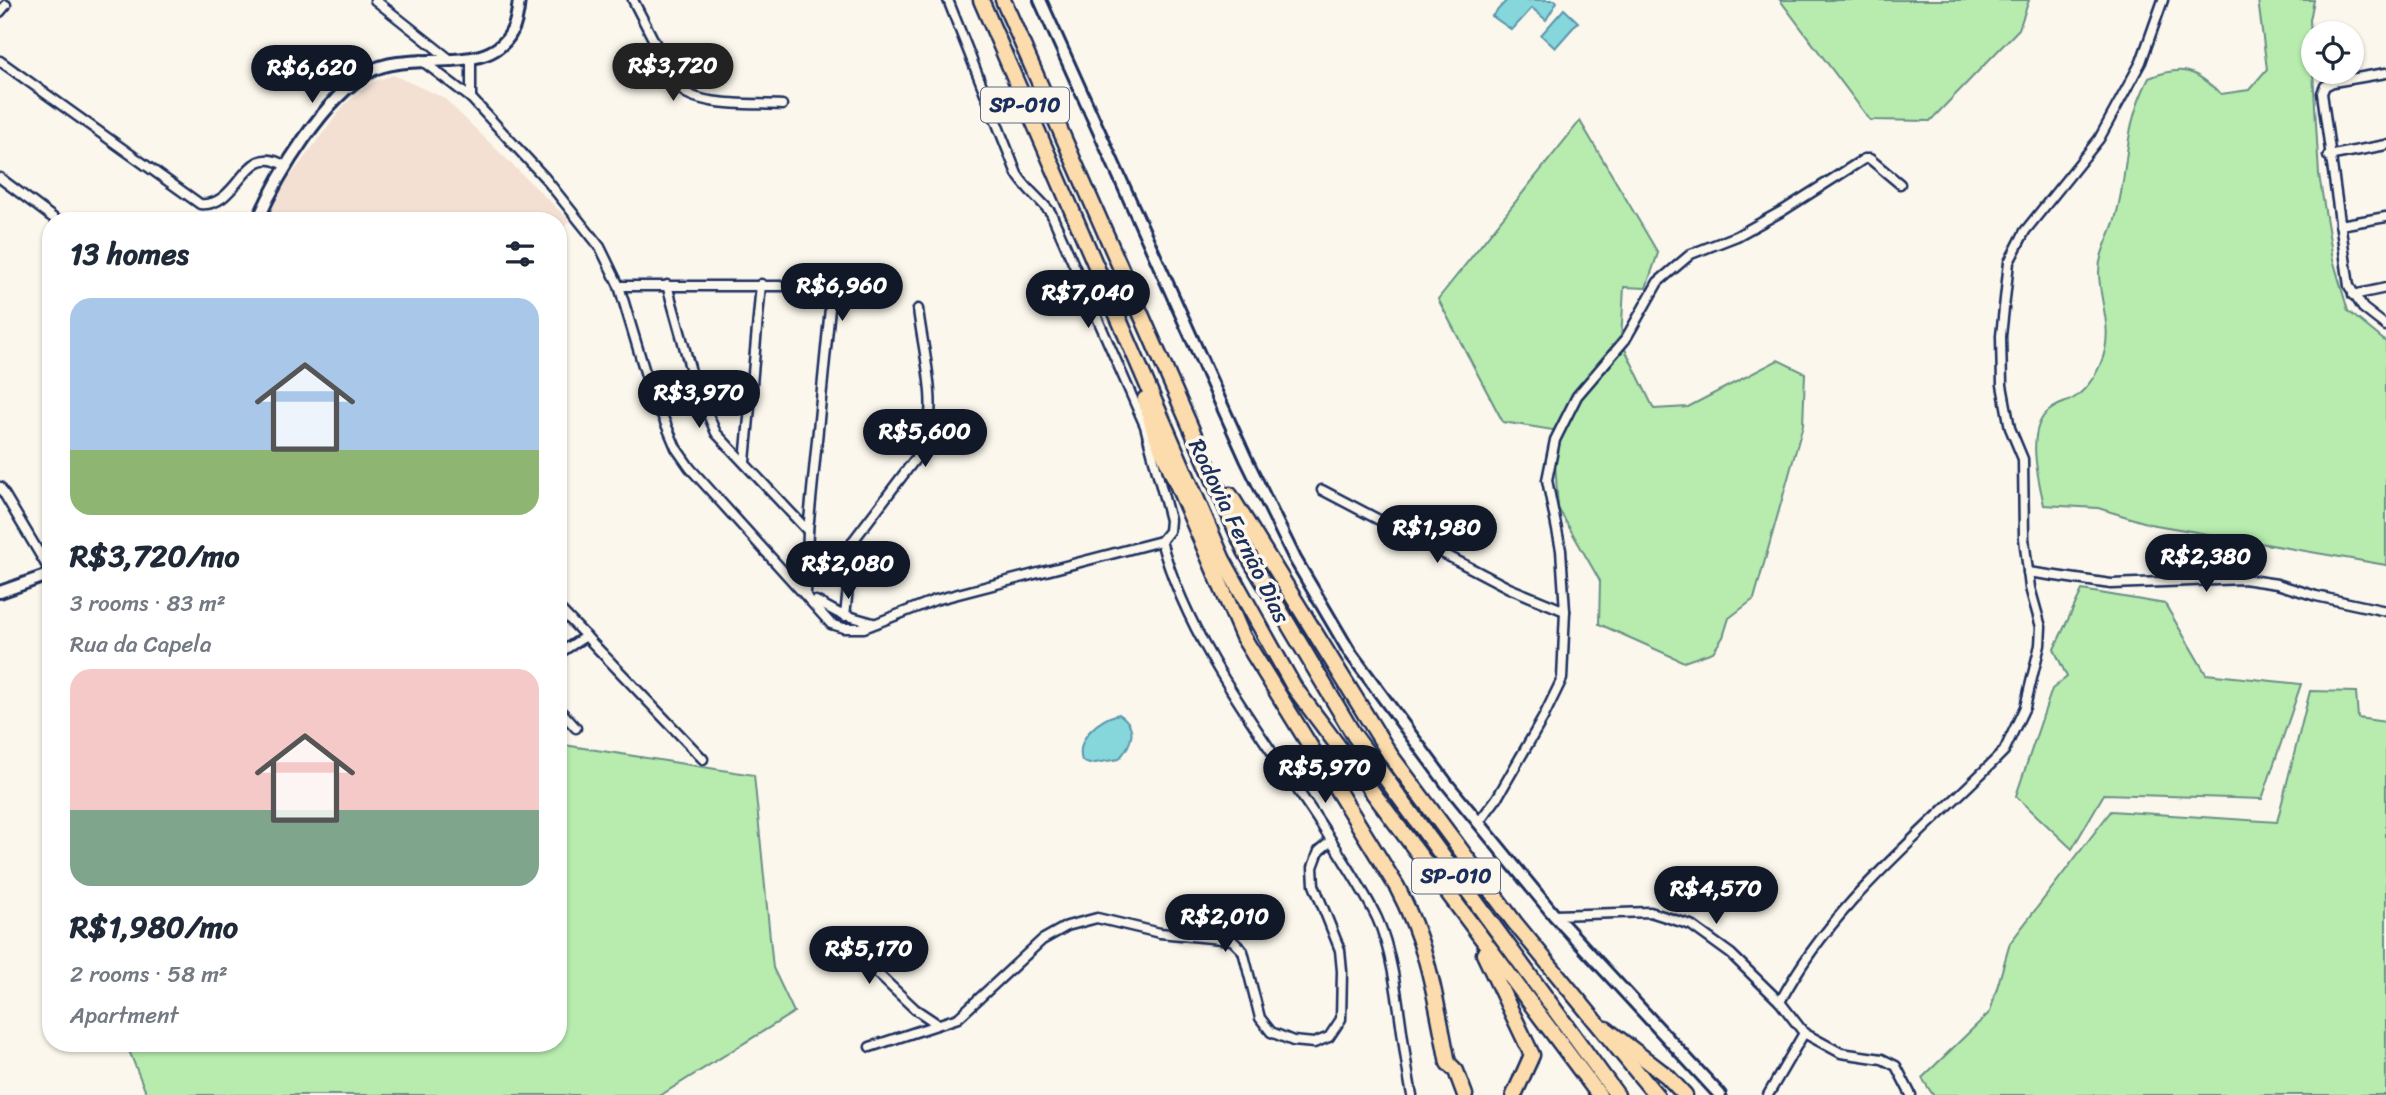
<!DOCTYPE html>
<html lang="en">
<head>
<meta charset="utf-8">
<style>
  body { margin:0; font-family:Sriracha,sans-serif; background:#f6f6f7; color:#1f2937; height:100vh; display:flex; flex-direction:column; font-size:26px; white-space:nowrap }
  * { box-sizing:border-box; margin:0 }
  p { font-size:23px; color:#747a83 }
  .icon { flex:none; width:38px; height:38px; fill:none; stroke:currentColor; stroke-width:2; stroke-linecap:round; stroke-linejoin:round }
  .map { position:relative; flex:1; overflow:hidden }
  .drawer { position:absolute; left:42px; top:212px; width:525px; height:840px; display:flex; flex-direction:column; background:#fff; border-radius:28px; box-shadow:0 2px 5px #0004 }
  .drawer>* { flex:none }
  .fabs { position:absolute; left:2301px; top:21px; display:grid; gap:14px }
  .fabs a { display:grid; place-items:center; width:63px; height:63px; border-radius:50%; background:#fff; box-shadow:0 2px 5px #0004; font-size:35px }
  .price { position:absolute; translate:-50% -60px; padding:0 16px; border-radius:24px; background:#111827; color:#fff; font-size:23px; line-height:46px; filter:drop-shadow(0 2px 4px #0008) }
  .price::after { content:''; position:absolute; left:50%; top:42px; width:21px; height:16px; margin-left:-10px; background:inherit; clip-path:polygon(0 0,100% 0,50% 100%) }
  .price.current { background:#222; color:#fff }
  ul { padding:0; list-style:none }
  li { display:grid; align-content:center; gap:14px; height:371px; padding:0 28px }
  li span { display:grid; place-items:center; height:217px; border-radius:21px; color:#555 }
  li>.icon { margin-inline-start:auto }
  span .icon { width:126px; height:126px; fill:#fffc; stroke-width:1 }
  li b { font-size:30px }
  h2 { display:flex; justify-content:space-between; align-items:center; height:84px; padding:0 28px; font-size:30px }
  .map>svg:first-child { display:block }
</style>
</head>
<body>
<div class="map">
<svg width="2386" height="1095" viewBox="0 0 2386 1095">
  <rect width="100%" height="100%" fill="#fbf7ec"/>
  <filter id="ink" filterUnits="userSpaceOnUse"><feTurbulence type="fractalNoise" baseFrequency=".0143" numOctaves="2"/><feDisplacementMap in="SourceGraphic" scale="14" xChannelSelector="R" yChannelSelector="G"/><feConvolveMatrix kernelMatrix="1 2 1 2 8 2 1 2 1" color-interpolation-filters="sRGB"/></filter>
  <g filter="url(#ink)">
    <polygon fill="#f3e0d3" points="393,75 444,98 570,221 558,232 558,220 271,220 268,218 285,183 345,104 375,81"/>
    <g fill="#b7ecae" stroke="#698e86" stroke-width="2">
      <polygon points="1780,0 2029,0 2019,29 1930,121 1870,120"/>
      <path d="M2258 0H2314L2310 20 2319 175 2333 259 2348 311 2386 342V565L2150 524 2098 508 2044 505C2039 481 2024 428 2050 410 2057 404 2066 403 2074 398 2089 388 2101 368 2105 350 2111 323 2099 299 2099 272 2099 252 2111 235 2116 216 2130 164 2122 130 2149 78 2184 64 2194 70 2221 94L2249 90 2267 69Z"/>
      <polygon points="1580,121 1658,253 1646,288 1624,287 1621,341 1654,409 1688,407 1778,360 1805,373 1803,425 1754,599 1729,618 1723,637 1713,652 1684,662 1599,624 1600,581 1558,508 1553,430 1503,422 1438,299"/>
      <polygon points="2082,590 2165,604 2206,674 2301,684 2262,799 2104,794 2072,849 2016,796 2052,689 2067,677 2054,649"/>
      <polygon points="2310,691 2356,692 2358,718 2386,722 2386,1095 1933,1095 1922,1078 1990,1012 2010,943 2111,811 2277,822"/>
      <polygon points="558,744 754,775 773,968 794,1012 661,1095 147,1095 126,1043 558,1043"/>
    </g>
    <g fill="#85d7dc" stroke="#5b94aa" stroke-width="2">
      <polygon points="1507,0 1555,0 1557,2 1546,20 1532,8 1512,30 1492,16"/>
      <polygon points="1564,9 1578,22 1555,48 1541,35"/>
      <path d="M1119 714C1139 727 1132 744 1119 759L1089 764 1082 761C1075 738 1099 719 1119 714Z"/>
    </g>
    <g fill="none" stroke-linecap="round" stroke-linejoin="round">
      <defs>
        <g id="street">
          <polyline points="375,0 452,61"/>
          <path d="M633 0 677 86C697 108 753 103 782 105"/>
          <path d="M948 0 1017 174C1026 189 1040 199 1051 213L1145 426 1170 520 1169 531 1161 541"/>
          <polyline points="0,12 6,5"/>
          <polyline points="421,60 471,98 545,178 600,247 619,286 648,382 676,448 690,468 831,624 844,628 864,628 935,600 1161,541"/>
          <path d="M0 61 200 204C240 208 244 139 285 166"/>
          <polyline points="2386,73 2333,82 2325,86 2322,93 2349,286 2363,308 2386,326"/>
          <polyline points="471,98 471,59"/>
          <polyline points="2328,156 2386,145"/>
          <polyline points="0,178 56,220"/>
          <polyline points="2340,225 2386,217"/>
          <polyline points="667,285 694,382 716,433 808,531"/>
          <polyline points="619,286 828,286 831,298 808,531 806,593"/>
          <polyline points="2353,295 2386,288"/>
          <polyline points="745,462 761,284"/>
          <polyline points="0,487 51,573"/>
          <polyline points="1322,490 1509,588 1565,611"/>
          <path d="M1161 541C1191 650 1271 746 1331 840 1347 866 1364 891 1377 918 1398 963 1401 1044 1412 1095"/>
          <polyline points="2028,572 2111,584 2243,579 2277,584 2316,596 2386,611"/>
          <polyline points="816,601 838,613 873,623"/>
          <polyline points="558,607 703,759"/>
          <path d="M845 616 853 541 922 450C941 409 923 353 918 309"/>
          <polyline points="558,654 586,636"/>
          <polyline points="558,708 576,728"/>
          <polyline points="1479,822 1497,798 1543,718 1562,679 1565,611 1561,550 1547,480 1555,440 1577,396 1625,340 1658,282 1691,254 1737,236 1784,210 1864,159 1870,159 1900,184"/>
          <polyline points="1554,915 1650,912 1691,925 1731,954 1780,1002 1804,1033 1841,1053 1882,1059 1896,1066 1911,1095"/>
          <polyline points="871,935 859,952 858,963 878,974 915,1009 936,1023"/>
          <path d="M1780 1002C1833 901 1926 831 2004 751L2025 707 2040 645 2041 627 2030 588 2024 538 2023 459 2010 428 2002 385 2001 336 2009 262 2025 231 2099 139 2141 62 2163 0"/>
          <polyline points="870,1047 958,1018 1042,940 1067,926 1097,918 1160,933 1232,940 1243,951 1260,1018 1271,1032 1293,1041 1314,1043 1329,1037 1341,1019 1342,971 1340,950 1314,885 1313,867 1319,851 1331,841"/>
          <polyline points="1768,1095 1804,1033"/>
        </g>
        <g id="secondary">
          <polyline points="1040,0 1246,459 1295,559 1349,651 1447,784 1554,915 1720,1095"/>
          <path d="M258 220C278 174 324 98 369 72 409 48 489 79 512 31 517 22 518 10 519 0"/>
          <polyline points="0,592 51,574"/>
        </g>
        <g id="highway">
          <polyline points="981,0 1223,560 1294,687 1599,1095"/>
          <polyline points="1003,0 1245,551 1354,735 1617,1095"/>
          <path d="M1145 399 1154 431 1243 637 1397 887C1429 948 1435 997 1448 1063L1456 1071 1465 1095"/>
          <polyline points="1230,495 1391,756 1515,923 1656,1095"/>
          <polyline points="1484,954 1532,1055 1514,1095"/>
          <polyline points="1606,1029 1667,1076 1685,1095"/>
        </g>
      </defs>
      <use href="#street" stroke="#1b2f5e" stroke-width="13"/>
      <use href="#secondary" stroke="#1b2f5e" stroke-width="16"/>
      <use href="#highway" stroke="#1b2f5e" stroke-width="19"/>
      <use href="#street" stroke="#fbf7ec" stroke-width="8"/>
      <use href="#secondary" stroke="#fbf7ec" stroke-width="10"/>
      <use href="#highway" stroke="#fcdcac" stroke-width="14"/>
    </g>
  </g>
  <g text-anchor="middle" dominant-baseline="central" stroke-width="7" stroke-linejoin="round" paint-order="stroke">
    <g fill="#fbf7ec" stroke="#5e6b89" stroke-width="2">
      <rect x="981" y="87.5" width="88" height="35" rx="5"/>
      <rect x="1412" y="858.5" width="88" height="35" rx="5"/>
    </g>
    <g font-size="21" font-weight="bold" fill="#1b2f5e">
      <text x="1025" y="105">SP-010</text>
      <text x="1456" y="876">SP-010</text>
    </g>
    <g font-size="23" fill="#1b2f5e" stroke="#fbf7ec">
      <text transform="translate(1239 531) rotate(64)">Rodovia Fernão Dias</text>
    </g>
  </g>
</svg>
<div class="fabs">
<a><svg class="icon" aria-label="locate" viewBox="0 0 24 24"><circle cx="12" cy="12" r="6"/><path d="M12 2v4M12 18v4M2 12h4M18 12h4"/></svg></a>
</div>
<b class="price current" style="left:673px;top:103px">R$3,720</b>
<b class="price" style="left:312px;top:105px">R$6,620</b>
<b class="price" style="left:842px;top:323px">R$6,960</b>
<b class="price" style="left:1088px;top:330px">R$7,040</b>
<b class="price" style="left:699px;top:430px">R$3,970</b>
<b class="price" style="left:925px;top:469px">R$5,600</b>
<b class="price" style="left:1437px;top:565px">R$1,980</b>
<b class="price" style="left:2206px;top:594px">R$2,380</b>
<b class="price" style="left:848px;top:601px">R$2,080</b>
<b class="price" style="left:1325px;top:805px">R$5,970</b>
<b class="price" style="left:1716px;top:926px">R$4,570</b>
<b class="price" style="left:1225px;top:954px">R$2,010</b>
<b class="price" style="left:869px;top:986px">R$5,170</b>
<section class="drawer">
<h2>13 homes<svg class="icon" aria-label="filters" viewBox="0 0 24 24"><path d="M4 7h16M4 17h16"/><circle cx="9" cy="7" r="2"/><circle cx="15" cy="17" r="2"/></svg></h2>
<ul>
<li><span style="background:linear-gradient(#a9c7e8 70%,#8fb573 0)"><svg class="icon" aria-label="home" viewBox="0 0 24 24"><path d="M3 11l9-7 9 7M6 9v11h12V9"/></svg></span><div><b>R$3,720/mo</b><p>3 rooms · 83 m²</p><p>Rua da Capela</p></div></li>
<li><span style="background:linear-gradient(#f6c9c9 65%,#7fa58c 0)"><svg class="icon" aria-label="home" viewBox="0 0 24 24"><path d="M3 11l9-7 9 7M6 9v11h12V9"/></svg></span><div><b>R$1,980/mo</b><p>2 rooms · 58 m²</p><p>Apartment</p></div></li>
</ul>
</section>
</div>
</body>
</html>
